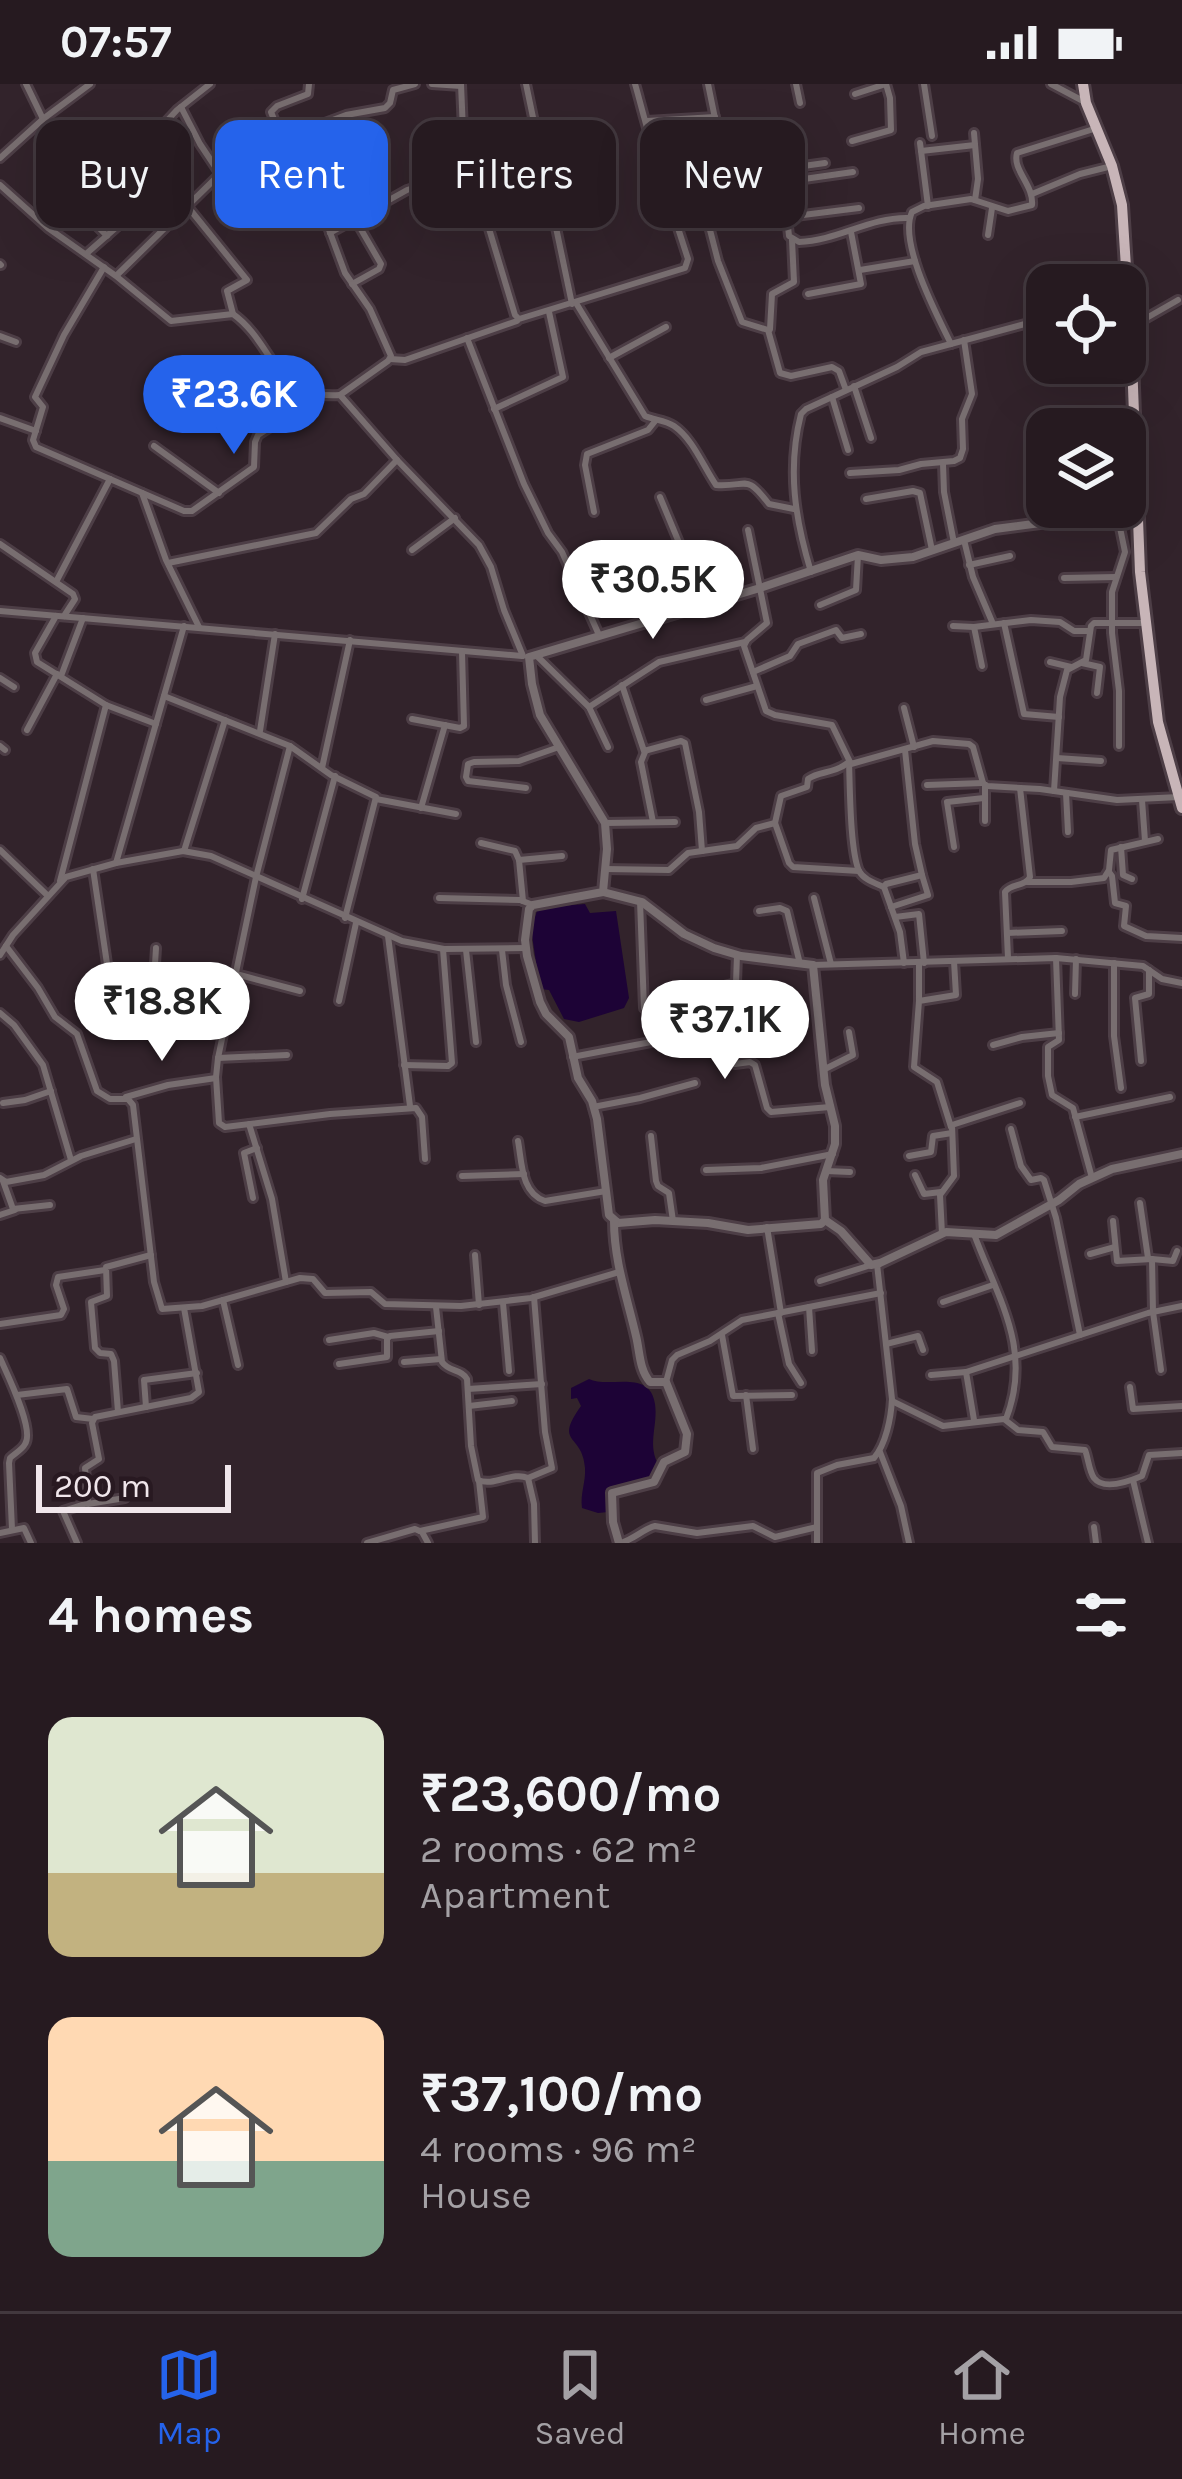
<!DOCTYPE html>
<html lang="en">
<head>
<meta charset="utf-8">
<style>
  body { margin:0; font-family:Karla,sans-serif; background:#32272d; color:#f1f3f6; height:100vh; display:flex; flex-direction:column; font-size:45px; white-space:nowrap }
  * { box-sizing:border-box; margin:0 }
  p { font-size:39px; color:#a4a1a5 }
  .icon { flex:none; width:66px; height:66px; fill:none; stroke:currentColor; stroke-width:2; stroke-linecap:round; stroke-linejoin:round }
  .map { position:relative; height:1459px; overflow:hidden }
  .panel { display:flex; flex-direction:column; background:#261a20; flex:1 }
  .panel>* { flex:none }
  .guide { position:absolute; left:36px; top:36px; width:1110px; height:108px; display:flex; gap:24px }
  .buttons { position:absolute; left:1026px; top:180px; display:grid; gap:24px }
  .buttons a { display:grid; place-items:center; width:120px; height:120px; border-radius:24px; background:#261a20; box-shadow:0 12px 48px #0002,0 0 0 3px #42383e; font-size:60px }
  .scale { position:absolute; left:36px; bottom:30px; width:195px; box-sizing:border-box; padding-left:12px; border:6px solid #f0e6eb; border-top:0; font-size:33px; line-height:42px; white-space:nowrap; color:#f0e6eb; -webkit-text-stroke:9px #281921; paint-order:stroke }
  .price { position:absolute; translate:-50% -102px; padding:0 27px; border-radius:42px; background:#fff; color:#222; font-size:39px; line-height:78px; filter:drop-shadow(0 3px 6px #0008) }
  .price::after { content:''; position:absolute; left:50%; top:72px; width:36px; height:27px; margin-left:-18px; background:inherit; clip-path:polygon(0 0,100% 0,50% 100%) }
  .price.current { background:#2563eb; color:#fff }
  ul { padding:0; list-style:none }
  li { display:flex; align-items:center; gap:36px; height:300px; padding:0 48px }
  li span { display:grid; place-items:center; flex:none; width:336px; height:240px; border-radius:24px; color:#555 }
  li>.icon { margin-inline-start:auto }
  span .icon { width:144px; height:144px; fill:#fffc; stroke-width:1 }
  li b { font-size:51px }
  h2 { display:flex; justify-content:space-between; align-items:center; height:144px; padding:0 48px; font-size:51px }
  .tag { padding:0 42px; border-radius:24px; background:#261a20; box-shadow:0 12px 48px #0002,0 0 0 3px #42383e; font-size:42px; line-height:108px }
  .tag.current { background:#2563eb; color:#fff }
  .status { display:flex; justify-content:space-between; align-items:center; height:84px; padding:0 60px; background:#261a20; direction:ltr }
  .status svg { height:33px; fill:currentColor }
  .tab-bar { display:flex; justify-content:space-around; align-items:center; height:168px; border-top:3px solid #42383e; background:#261a20; font-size:33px; color:#a4a1a5 }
  .tab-bar a { display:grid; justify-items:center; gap:6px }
  .tab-bar .current { color:#2563eb }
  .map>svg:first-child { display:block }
</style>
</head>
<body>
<div class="status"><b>07:57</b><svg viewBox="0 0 49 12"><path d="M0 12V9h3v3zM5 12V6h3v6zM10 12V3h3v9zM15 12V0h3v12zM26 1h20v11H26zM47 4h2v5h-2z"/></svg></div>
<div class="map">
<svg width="1182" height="1459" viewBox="0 0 1182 1459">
  <rect width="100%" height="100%" fill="#32232b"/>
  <g fill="#1d0336">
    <polygon points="585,820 590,829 616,827 629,914 624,924 579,938 564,935 549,906 540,905 531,845 538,824"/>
    <path d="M589 1295C609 1305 650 1284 655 1320 658 1341 648 1358 657 1378L652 1393 613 1402 608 1428 598 1429 582 1424C580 1409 586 1398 585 1384 583 1349 553 1361 581 1322L577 1314 571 1315V1304Z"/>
  </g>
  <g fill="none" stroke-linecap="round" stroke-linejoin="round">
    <defs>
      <g id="minor">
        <polyline points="26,0 43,35 90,0"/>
        <polyline points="309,0 308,10 277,22 271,28 282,55 346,31 385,24 390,19 393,6 415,0"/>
        <polyline points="432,0 461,2"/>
        <polyline points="461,0 463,47 481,118 515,231 519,235 685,184 688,175 677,141 672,107"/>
        <polyline points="526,0 572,220"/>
        <path d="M635 0C644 30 657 96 681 114L720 108 782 111 785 114 789 152 799 158C837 157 870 133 908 134"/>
        <polyline points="708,0 730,108"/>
        <polyline points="796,0 800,19"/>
        <polyline points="924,0 932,52"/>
        <polyline points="1051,0 1083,17"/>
        <polyline points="855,10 886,0"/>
        <polyline points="181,23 200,60 220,90"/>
        <polyline points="647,37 715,33"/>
        <path d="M774 43C791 59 794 93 785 114"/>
        <polyline points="974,49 978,95 975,116"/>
        <polyline points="852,57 891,46 890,14 886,0"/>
        <polyline points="920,59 928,122"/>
        <polyline points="921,67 975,61"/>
        <polyline points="0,74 42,36"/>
        <polyline points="657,77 723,76"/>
        <polyline points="113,82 148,115"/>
        <polyline points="789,84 825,79"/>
        <polyline points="790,97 853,88"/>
        <path d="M0 101 48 144 116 192 171 237 233 230C275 260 273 316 340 311L397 376 479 461 491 483 504 526 523 572"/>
        <polyline points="1032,110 1080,90 1112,82"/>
        <polyline points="701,111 718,177 742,238 768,246 780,289 791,292 832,283 839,287 846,306"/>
        <polyline points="481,118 546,104"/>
        <polyline points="188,123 247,196 227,207 233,230"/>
        <polyline points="787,133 859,124"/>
        <polyline points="93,138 107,152"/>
        <polyline points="330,149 407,106 472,86"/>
        <polyline points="988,151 992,124"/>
        <polyline points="86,170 160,105 160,100 135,76 134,72 177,26 210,0"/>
        <polyline points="0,180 1,181"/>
        <polyline points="104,183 64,251 35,313 43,323 33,356 36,363 184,427 192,427 254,383 255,358 258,351 318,313"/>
        <polyline points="860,186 915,177"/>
        <polyline points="117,191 220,90 250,70 282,55 328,143 345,189 370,225 391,272 388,277 340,311"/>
        <polyline points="352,200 379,185 381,180 355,135"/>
        <polyline points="808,210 861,200 851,148"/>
        <path d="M576 219 645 332C654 336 665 336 674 342 693 355 703 382 716 401 749 403 745 389 769 420L794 425"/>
        <polyline points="1129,244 1178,216"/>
        <polyline points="770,245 772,210 794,198 792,156"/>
        <polyline points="0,252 16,258"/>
        <polyline points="467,254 524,400 548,449 562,468 599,551"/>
        <path d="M951 260C937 231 898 158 912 128L924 122 971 115 1008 127 1032 121C1034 101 1012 86 1017 69L1097 44"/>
        <polyline points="609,274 666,243"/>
        <polyline points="390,275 405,276 517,237"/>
        <polyline points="854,302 871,354"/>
        <polyline points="832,313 848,366"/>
        <polyline points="494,325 563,293 549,228"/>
        <polyline points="1068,333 1132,330"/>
        <polyline points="0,334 36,347"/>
        <polyline points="154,362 219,409"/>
        <polyline points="943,380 944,408 954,459"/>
        <polyline points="850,389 899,386 921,380 954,377 960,374 963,365 962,335 972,310 964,256"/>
        <polyline points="1033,408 1047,408"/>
        <polyline points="142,409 166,476 199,543"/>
        <polyline points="660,413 705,521"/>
        <polyline points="866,415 913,407 920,409 932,466"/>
        <polyline points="1061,423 1062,436"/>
        <polyline points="594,428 585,381 587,370 648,346 656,336"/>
        <polyline points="1117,429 1125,468 1112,508 1112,549 1119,607 1119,662"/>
        <polyline points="748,446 767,539 747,556 744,562 766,627 775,631 832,641 851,680 933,657 969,660 973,663 983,699 987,702 1040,705 1117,716 1179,713"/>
        <polyline points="964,456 973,493 993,540"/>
        <polyline points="0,460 73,510 75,515 64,532"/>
        <polyline points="412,466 455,434"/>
        <polyline points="168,479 316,449 351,415 364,410 397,376"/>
        <polyline points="969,481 1010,472"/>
        <path d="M811 488C795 435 787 385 801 330L806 325 897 283 921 268 1047 234"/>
        <polyline points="1064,494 1116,493"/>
        <polyline points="56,498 110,395"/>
        <polyline points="580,506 683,468"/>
        <polyline points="820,521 856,506 858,471"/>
        <polyline points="0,527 522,572"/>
        <polyline points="56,532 35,569 37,578 106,621 156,640"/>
        <polyline points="1004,539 1024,630 1059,633"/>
        <polyline points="953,542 974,543 1031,536 1060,538 1074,547 1090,547"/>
        <polyline points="974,543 982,582"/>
        <polyline points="537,572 589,623 608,663"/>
        <polyline points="1050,578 1071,583"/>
        <polyline points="1082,579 1100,583 1097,609"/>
        <polyline points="753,588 790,572 798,560 836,546 842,554 861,550"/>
        <polyline points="61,592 83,534"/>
        <polyline points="0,594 14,603"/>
        <polyline points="622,601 644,667 681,657 685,659 699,728 702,767"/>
        <polyline points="164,612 290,662 331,691 376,713 345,834"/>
        <polyline points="706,616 757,602"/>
        <polyline points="589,623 659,578 745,558"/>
        <polyline points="904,624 914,663"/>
        <polyline points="412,635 460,644 464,642 462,568"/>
        <polyline points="27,646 57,590"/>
        <polyline points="260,647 275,550"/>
        <polyline points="0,662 5,666"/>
        <polyline points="290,662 256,793 218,974 216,993 219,1039 225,1043 330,1030 416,1024 422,1033 425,1075"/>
        <polyline points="645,668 641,678 653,738"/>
        <polyline points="1057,674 1101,677"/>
        <path d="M849 678C850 704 850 766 859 787 864 796 875 799 884 803"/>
        <polyline points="322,684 350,556"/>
        <polyline points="927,701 983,699"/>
        <polyline points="985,701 985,737"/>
        <polyline points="526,704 468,697 466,693 468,680 474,678 519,677 559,663"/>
        <polyline points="1054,707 1060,613 1067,586 1086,576 1091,542 1094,539 1147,539"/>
        <polyline points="1066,709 1068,748"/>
        <polyline points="376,715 456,730"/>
        <polyline points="1142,716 1145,757"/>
        <polyline points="421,724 445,641"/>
        <polyline points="605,739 675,738"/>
        <polyline points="775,739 789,779 793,783 859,787"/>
        <polyline points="481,759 515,767 519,776 523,817"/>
        <polyline points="954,763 947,718 984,714"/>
        <polyline points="1121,763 1123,791 1132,795"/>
        <polyline points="0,766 47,811"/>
        <polyline points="184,767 225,636"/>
        <polyline points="519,776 562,772"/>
        <polyline points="116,779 184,542"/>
        <polyline points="93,785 115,934"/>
        <path d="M605 785 669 786 688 769 737 762 756 744 775 739 781 712 807 703 808 695C821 686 832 691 849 678"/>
        <polyline points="1109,788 1112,792 1115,819 1126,822 1124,842 1146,852 1182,854"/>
        <polyline points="60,797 106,621"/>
        <polyline points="1027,798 1071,798 1104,794 1109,786 1111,766 1158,755"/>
        <polyline points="439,814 520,816 533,821"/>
        <polyline points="814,814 831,880"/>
        <polyline points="302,815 335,692"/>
        <polyline points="640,817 644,924"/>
        <polyline points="891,823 928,811 922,791"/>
        <polyline points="759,827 780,824 787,827 800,880"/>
        <polyline points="895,833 919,830 924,879"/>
        <polyline points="1007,849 1062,847"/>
        <polyline points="388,852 410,1022"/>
        <polyline points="6,862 38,904 55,933 77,950 97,1007 110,1015 128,1015 133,1021 154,1198 162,1225 202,1222 300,1194 313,1195 325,1209 371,1208 385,1220 461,1222 531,1214 619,1188"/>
        <polyline points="466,866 476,958"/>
        <polyline points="502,866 506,901 521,958"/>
        <polyline points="0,871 13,851 66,793 116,779 183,767 211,772 402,857 444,865 526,864"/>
        <polyline points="737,871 736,899 724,902 722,906 735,980 750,978 755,981 767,1024 771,1028 830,1023"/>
        <path d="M1008 874 1005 808C1011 799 1025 803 1030 793L1020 704"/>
        <polyline points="1056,874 1059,956 1048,963 1048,992 1052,1011 1073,1024 1092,1094"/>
        <polyline points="904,879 900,848 884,803 886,800 922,791 915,760 905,666"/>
        <polyline points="919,879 919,917"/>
        <polyline points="1114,879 1114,952 1121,1004"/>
        <polyline points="813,881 1056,874 1143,882 1162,895 1182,899"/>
        <polyline points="109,890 142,893 177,905 233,904"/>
        <polyline points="236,890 300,907"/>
        <polyline points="154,896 156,864"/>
        <polyline points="1075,910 1076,875"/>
        <polyline points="339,917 356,839"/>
        <polyline points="177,927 228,931"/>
        <polyline points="0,929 14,941 43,981 71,1076"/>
        <polyline points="993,961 1022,953 1059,949"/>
        <polyline points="572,973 651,958"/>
        <polyline points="218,974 287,971"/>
        <polyline points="1141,977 1135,914 1149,910 1149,886"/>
        <polyline points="404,981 448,982 452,979 443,865"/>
        <polyline points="825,985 853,971 849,948"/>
        <polyline points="126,1013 168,1001 216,994"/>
        <polyline points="3,1019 25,1016 51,1007"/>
        <polyline points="593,1023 640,1014 695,999"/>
        <polyline points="1075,1033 1170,1013"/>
        <polyline points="249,1040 272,1115 286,1198"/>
        <polyline points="951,1043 937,998 914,983 919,917 956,911 954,877"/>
        <polyline points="1011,1045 1021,1082 1031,1096 1041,1094 1044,1096 1056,1134 1080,1251"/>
        <polyline points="651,1052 656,1097 658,1102 669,1109 673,1137"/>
        <path d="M518 1057C522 1079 521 1109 545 1117L606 1107"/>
        <polyline points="909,1072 931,1068 933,1052 952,1049"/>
        <polyline points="706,1086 761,1084 833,1070"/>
        <polyline points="826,1087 850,1088"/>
        <polyline points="915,1091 924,1110 941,1108"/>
        <polyline points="462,1092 524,1090"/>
        <polyline points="0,1094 6,1098 44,1091 81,1072 136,1055"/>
        <polyline points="3,1097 13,1125 50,1121"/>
        <polyline points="253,1114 244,1069 257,1064"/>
        <polyline points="1140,1119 1148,1174"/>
        <polyline points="0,1131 15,1126"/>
        <polyline points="1113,1137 1117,1177 1152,1175 1153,1228 1161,1286"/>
        <polyline points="767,1143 781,1229"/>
        <polyline points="942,1150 940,1111 954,1092 952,1041 1020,1019"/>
        <path d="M974 1150C998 1215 1033 1265 1006 1335"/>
        <polyline points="1090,1170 1115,1163"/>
        <polyline points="475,1171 479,1221"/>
        <polyline points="1152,1175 1173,1177 1177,1167"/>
        <polyline points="820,1197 871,1181"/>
        <polyline points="223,1216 238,1281"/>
        <polyline points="943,1218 993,1201"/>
        <polyline points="503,1219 509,1287"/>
        <path d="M436 1223 442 1278C449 1288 462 1285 467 1295L471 1362 478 1396C494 1403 512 1387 528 1394L534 1420 535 1459"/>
        <polyline points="809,1223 812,1267"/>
        <polyline points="778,1229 789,1280 801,1299"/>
        <polyline points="0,1240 61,1231 64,1225 56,1201 58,1193 105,1186"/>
        <polyline points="722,1251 733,1312 792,1311"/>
        <polyline points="329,1256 374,1249 388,1253"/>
        <polyline points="886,1260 918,1252 923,1266"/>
        <path d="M0 1274C7 1290 35 1346 25 1360 22 1366 15 1369 10 1374L9 1379 12 1445"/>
        <polyline points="404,1278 441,1275"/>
        <polyline points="339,1280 387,1273 387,1255 390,1252 439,1247"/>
        <polyline points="966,1288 974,1336"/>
        <polyline points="931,1291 966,1288 1148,1229 1182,1222"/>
        <polyline points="666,1298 672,1276 677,1271 710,1257 742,1236 881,1209"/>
        <polyline points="1130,1303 1133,1325 1182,1322"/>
        <polyline points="468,1305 542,1300"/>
        <polyline points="17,1311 67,1305 76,1333 93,1335"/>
        <polyline points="746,1311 753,1365"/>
        <path d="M892 1317 943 1342 1004 1335 1018 1346 1043 1348 1052 1363 1085 1366C1088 1373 1089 1387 1094 1394 1104 1407 1130 1397 1142 1392L1149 1371 1182 1369"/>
        <polyline points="469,1322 512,1317"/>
        <polyline points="146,1323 144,1296 197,1289"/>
        <polyline points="118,1328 114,1277 111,1270 100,1269 95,1264 91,1218 107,1212 106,1183 151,1171"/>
        <polyline points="880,1368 901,1422 909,1459"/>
        <polyline points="528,1394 552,1384 545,1348 534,1213"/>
        <polyline points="1133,1396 1148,1459"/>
        <polyline points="88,1420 125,1414"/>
        <polyline points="1094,1443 1096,1459"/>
        <polyline points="420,1447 483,1433 479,1397"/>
        <polyline points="0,1449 24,1444 31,1459"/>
        <polyline points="77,1459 63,1427 88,1419 85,1384 99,1375 92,1339 95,1333 191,1314 199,1308 184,1224"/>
        <polyline points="367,1459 415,1445 422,1448 428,1459"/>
        <path d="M621 1459C634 1455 645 1444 655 1442L697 1449 753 1442 775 1453 817 1443"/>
        <path d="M817 1459V1389L837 1381 874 1374C886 1360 891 1334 892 1315L877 1180"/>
      </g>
      <g id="tertiary">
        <polyline points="603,808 642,818 684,850 714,864 741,872 813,881 825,1001 835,1042 835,1060 823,1096 825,1136 841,1147 871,1181 880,1179 946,1148 996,1151 1059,1116 1079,1100 1112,1085 1182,1070"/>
        <polyline points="825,1136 821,1140 748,1146 708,1139 655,1136 618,1139 609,1131 597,1035 592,1017 578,994 569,953 546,930 540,918 527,872 525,856 529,825 533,821 603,808 607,765 605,739 540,631 532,600 529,573 760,504 849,474 858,471 881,476 913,473 995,445 1117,429 1137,429"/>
        <path d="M614 1137C614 1177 627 1213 636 1252 640 1268 639 1285 650 1298H666L687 1350 685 1368 664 1378 654 1398 612 1409 613 1438 619 1459"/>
      </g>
      <polyline id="primary" points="1083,0 1086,19 1112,82 1122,121 1132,277 1140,488 1158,638 1182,724"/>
    </defs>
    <use href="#minor" stroke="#4d3e46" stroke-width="12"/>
    <use href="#tertiary" stroke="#4d3e46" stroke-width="14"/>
    <use href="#primary" stroke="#4d3e46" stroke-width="16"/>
    <use href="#minor" stroke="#786e70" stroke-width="6"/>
    <use href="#tertiary" stroke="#786e70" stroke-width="8"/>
    <use href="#primary" stroke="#c8b5b8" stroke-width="10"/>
  </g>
</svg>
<div class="buttons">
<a><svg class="icon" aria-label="locate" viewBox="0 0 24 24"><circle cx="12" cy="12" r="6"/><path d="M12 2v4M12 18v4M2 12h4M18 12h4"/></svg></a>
<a><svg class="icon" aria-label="layers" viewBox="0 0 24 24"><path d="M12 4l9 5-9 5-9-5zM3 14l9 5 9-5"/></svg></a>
</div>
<div class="scale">200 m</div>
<b class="price current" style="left:234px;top:373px">₹23.6K</b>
<b class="price" style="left:653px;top:558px">₹30.5K</b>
<b class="price" style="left:162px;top:980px">₹18.8K</b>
<b class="price" style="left:725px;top:998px">₹37.1K</b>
<div class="guide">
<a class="tag">Buy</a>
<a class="tag current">Rent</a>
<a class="tag">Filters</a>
<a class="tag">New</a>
</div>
</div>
<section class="panel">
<h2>4 homes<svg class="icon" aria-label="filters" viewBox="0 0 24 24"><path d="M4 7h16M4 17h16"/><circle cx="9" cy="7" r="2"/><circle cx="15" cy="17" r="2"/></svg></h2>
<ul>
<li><span style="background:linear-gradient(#dfe7d0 65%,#c2b280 0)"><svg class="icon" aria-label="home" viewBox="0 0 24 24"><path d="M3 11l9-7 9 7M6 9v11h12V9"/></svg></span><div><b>₹23,600/mo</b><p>2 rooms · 62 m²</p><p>Apartment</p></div></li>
<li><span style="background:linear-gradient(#ffd9b3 60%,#7fa58c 0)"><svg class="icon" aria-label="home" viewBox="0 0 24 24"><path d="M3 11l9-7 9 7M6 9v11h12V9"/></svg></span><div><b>₹37,100/mo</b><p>4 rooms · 96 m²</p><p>House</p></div></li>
</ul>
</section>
<nav class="tab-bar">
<a class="current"><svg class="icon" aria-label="map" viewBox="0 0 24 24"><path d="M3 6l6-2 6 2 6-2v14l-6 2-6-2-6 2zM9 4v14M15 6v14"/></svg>Map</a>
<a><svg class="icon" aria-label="saved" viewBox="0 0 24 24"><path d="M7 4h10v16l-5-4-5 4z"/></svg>Saved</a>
<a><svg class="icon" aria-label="home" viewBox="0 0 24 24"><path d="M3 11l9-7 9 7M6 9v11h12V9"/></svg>Home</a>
</nav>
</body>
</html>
